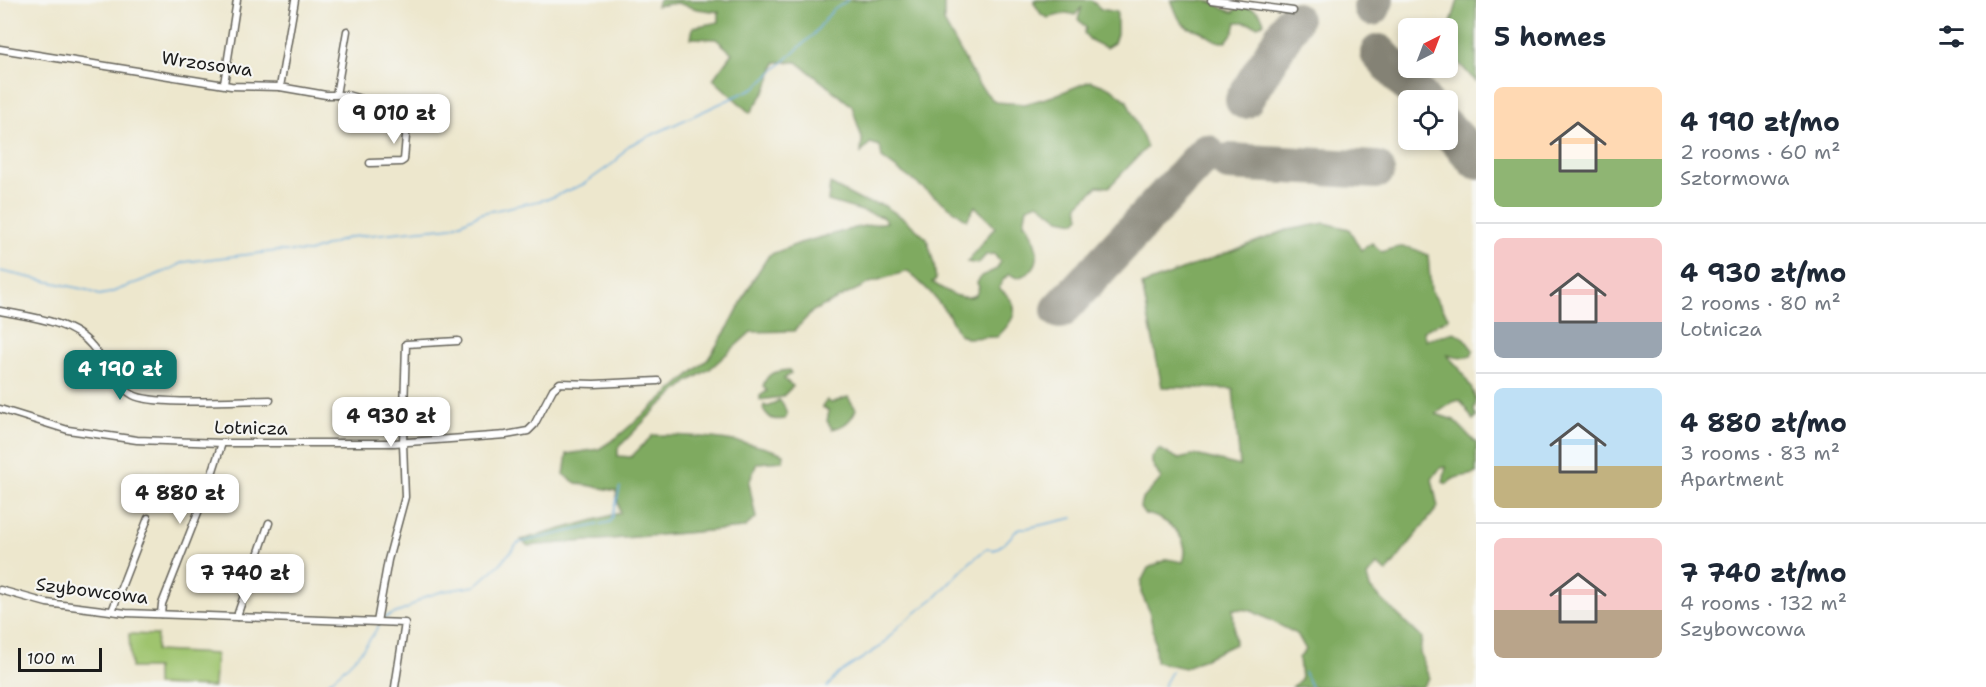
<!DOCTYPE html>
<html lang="en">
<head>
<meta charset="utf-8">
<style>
  body { margin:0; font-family:"Shantell Sans",sans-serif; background:#f6f6f7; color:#1f2937; height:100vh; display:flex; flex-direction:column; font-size:22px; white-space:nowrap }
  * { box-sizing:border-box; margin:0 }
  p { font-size:20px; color:#747a83 }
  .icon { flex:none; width:33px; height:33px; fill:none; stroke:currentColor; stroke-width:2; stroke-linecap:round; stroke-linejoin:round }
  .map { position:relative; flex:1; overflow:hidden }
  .side { display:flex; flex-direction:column; background:#fff; width:510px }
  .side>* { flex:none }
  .needle { width:39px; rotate:42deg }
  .buttons { position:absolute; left:1398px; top:18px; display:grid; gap:12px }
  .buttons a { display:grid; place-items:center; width:60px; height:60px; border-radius:9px; background:#fff; box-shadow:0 3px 9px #0003; font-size:30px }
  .scale { position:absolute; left:18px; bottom:15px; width:84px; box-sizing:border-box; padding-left:6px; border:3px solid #1c1c1c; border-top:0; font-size:16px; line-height:21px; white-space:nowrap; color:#1c1c1c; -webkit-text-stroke:4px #f6f6f2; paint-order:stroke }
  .price { position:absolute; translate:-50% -51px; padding:0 14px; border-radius:12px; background:#fff; color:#222; font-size:20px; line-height:39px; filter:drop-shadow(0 2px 3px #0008) }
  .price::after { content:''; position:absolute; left:50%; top:36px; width:18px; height:14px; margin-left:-9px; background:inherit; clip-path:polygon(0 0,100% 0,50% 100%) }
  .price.active { background:#0f766e; color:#fff }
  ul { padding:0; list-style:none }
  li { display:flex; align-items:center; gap:18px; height:150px; padding:0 18px }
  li+li { border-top:2px solid #e0e1e3 }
  li span { display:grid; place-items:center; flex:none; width:168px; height:120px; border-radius:9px; color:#555 }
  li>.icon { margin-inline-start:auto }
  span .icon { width:72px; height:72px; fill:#fffc; stroke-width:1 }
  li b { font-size:26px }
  h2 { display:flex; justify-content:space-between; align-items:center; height:72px; padding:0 18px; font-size:26px }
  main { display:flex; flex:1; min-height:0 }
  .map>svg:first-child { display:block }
</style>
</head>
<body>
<main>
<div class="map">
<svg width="1476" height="687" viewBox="0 0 1476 687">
  <rect width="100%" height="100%" fill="#f6f6f2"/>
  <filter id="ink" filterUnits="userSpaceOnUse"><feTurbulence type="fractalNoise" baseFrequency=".0167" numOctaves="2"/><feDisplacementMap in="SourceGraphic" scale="12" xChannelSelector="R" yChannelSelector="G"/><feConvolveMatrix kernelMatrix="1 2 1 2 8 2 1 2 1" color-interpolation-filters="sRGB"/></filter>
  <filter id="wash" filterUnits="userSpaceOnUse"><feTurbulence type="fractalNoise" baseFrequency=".008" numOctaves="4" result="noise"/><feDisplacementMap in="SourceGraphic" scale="24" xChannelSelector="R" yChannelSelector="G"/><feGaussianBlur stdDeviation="1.35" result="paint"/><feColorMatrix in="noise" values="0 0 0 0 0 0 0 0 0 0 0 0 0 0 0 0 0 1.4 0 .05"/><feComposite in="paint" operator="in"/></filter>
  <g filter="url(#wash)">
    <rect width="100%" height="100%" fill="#ede7cd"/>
    <polygon fill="#9fc46e" stroke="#5e7045" stroke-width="1.5" points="129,634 157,635 156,651 216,654 214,687 156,685 156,668 131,668"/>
    <g fill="#7faa61" stroke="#4e633e" stroke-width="1.5">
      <path d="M659 0H944V22L979 85 995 102 1025 104 1053 96 1090 81 1111 88 1127 101 1147 147 1109 187 1098 186 1078 205 1080 217 1075 222 1060 219 1038 203 1027 207 1024 223 1027 224C1038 246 1047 268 1017 278L1009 274 1003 280 999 288C1023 306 1016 319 997 337L966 338 958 333 948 314 930 292 908 271 872 282 813 311 794 331 751 332 710 369 689 381 656 409 618 448V456L631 457 653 435C694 435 745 439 784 454L783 461 757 463 749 483 756 518 744 528 528 546 521 540 620 513 616 491 576 483 564 475 567 454 599 449 616 438 708 359 729 326 753 280 769 255 800 243 859 227 887 222 882 217 828 201 830 184 862 201 883 205 906 220 927 239 934 264 936 280 932 282C946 291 961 302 976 295L979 287 977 283 981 276 997 269 1000 262 994 254 986 255 978 264 967 262 995 227 975 206 967 220 882 158 880 146 870 143 861 153 862 139 852 106 797 62H776L766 90 750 113 713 79 732 53 716 39 691 38 693 27 719 22V12L697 9 677 3 656 6Z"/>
      <polygon points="1034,0 1091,0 1101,9 1117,12 1117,34 1114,43 1106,48 1090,40 1084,33 1086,28 1078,19 1082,7 1075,15 1067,13 1048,18 1041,14 1034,3"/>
      <path d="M1171 0C1184 0 1199 0 1212 2 1221 5 1221 10 1234 12L1238 6C1250 8 1261 8 1264 23L1258 26 1244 22H1236L1234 31 1226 42C1214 43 1210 36 1200 31 1196 29 1194 29 1190 28 1178 24 1176 10 1171 0Z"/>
      <polygon points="1458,0 1476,0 1476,82 1448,51 1448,33"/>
      <path d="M1325 223 1349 229 1361 250 1372 243 1382 252C1402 244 1410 246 1428 255L1431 291 1449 318 1423 331 1426 340 1454 332 1463 337 1473 350 1471 356C1461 359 1455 358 1446 354L1459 368 1471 387 1476 400 1474 411 1476 417 1473 420 1460 400 1453 402 1436 414 1454 420 1476 443V473C1464 478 1456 474 1447 484L1443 482 1446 467 1440 468 1432 479 1438 507 1387 572 1377 565 1367 576 1370 588 1422 638 1420 653 1429 678 1422 687H1292L1301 679 1299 658 1306 650 1297 634 1250 610 1233 609 1235 644 1185 668 1156 662 1154 635 1149 610 1141 593V582L1148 568 1167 559 1183 562C1192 538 1166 516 1144 514L1140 508 1141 501 1161 479 1152 463V457L1159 449 1179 459 1196 455 1240 466 1233 389 1162 387 1142 285 1287 230Z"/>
      <path d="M789 370 791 373 784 379 793 386 782 397 760 400V396L767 391 763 386C768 371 775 372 789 370Z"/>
      <path d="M848 397 856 409C852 420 844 427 832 429L827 421 829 411 823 408V405L827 400 831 403Z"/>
      <path d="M779 400 783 404 787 414 785 419C772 421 770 419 763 409L764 405 768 407Z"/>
    </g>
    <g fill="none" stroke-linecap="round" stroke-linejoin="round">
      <g stroke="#67aadc" stroke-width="1.5">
        <polyline points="0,271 87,290 99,295 110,293 169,270 184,262 278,251 309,252 350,237 452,227 482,213 548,199 584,184 615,162 628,146 756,87 813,35 832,11 848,0"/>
        <polyline points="383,618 407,609 424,597 444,591 475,586 500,564 518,543 610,522 612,519 620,487"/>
        <polyline points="1304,672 1311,687"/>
        <path d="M322 687C345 670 365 650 379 625"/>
        <polyline points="827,687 838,674 880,647 900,625 937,596 968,564 987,548 994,550 1005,543 1019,528 1027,528 1073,518"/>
        <polyline points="1163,687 1172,671"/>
      </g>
      <g stroke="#848274" stroke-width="38">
        <polyline points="1372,7 1375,0"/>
        <polyline points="1379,53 1422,100"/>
        <polyline points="1244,100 1293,20"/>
        <polyline points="1448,129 1476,160"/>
        <polyline points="1229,162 1376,170"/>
        <polyline points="1060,310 1206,153"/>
      </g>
    </g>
  </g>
  <g filter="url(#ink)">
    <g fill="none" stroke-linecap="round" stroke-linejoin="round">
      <defs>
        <g id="minor">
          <polyline points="1211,0 1293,11"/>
          <polyline points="0,49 231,86 280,87 326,95 347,95 408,112 404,160 401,162 370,163"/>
          <polyline points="224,84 237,0"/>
          <polyline points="280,87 295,0"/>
          <polyline points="336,95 347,31"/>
          <path d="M0 311C30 317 72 321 92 346 105 361 116 386 133 395 153 406 243 400 270 400"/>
          <polyline points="0,409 68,430 137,440 222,443 394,443 506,435 528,431 534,425 553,389 560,383 594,384 658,381"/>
          <polyline points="0,590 47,603 126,613 405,623 395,687"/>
          <polyline points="112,611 148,518"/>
          <polyline points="161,614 162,604 206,492 222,443"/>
          <polyline points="238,617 238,613 269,523"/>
          <polyline points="377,622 388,560 405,497 403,443 406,344 458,341"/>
        </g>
      </defs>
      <use href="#minor" stroke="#65635a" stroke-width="9"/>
      <use href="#minor" stroke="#fff" stroke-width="6"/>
    </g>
  </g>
  <g text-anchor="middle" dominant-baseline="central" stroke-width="4.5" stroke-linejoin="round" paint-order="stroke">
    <g font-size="18" fill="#1c1c1c" stroke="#f6f6f2">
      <text transform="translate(207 64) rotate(8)">Wrzosowa</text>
      <text transform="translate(251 428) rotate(1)">Lotnicza</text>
      <text transform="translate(92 591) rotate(7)">Szybowcowa</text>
    </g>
  </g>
</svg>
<div class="buttons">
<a><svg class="needle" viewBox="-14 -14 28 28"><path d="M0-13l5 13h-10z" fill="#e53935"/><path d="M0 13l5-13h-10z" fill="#747a83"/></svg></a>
<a><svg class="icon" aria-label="locate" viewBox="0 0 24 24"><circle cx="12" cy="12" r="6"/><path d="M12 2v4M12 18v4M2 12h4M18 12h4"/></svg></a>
</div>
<div class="scale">100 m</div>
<b class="price" style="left:394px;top:145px">9 010 zł</b>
<b class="price active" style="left:120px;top:401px">4 190 zł</b>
<b class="price" style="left:391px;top:448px">4 930 zł</b>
<b class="price" style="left:180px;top:525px">4 880 zł</b>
<b class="price" style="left:245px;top:605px">7 740 zł</b>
</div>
<section class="side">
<h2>5 homes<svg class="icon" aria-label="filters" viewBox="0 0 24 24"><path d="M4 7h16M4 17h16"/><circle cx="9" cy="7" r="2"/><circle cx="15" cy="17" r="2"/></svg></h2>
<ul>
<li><span style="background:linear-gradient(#ffd9b3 60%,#8fb573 0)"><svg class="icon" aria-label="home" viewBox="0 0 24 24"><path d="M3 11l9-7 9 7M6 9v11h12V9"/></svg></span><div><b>4 190 zł/mo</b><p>2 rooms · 60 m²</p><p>Sztormowa</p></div></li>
<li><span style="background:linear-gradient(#f6c9c9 70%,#9aa5b1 0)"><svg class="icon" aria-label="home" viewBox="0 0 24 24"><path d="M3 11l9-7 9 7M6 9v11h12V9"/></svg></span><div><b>4 930 zł/mo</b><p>2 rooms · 80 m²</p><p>Lotnicza</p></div></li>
<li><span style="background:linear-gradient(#bfe0f5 65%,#c2b280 0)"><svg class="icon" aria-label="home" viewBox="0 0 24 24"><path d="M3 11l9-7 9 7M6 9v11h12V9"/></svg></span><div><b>4 880 zł/mo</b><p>3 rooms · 83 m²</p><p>Apartment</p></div></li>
<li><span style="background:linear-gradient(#f6c9c9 60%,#b9a48a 0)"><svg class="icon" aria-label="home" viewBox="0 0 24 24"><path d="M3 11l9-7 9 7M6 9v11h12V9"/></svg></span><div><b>7 740 zł/mo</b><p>4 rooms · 132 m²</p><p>Szybowcowa</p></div></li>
</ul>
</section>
</main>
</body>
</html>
